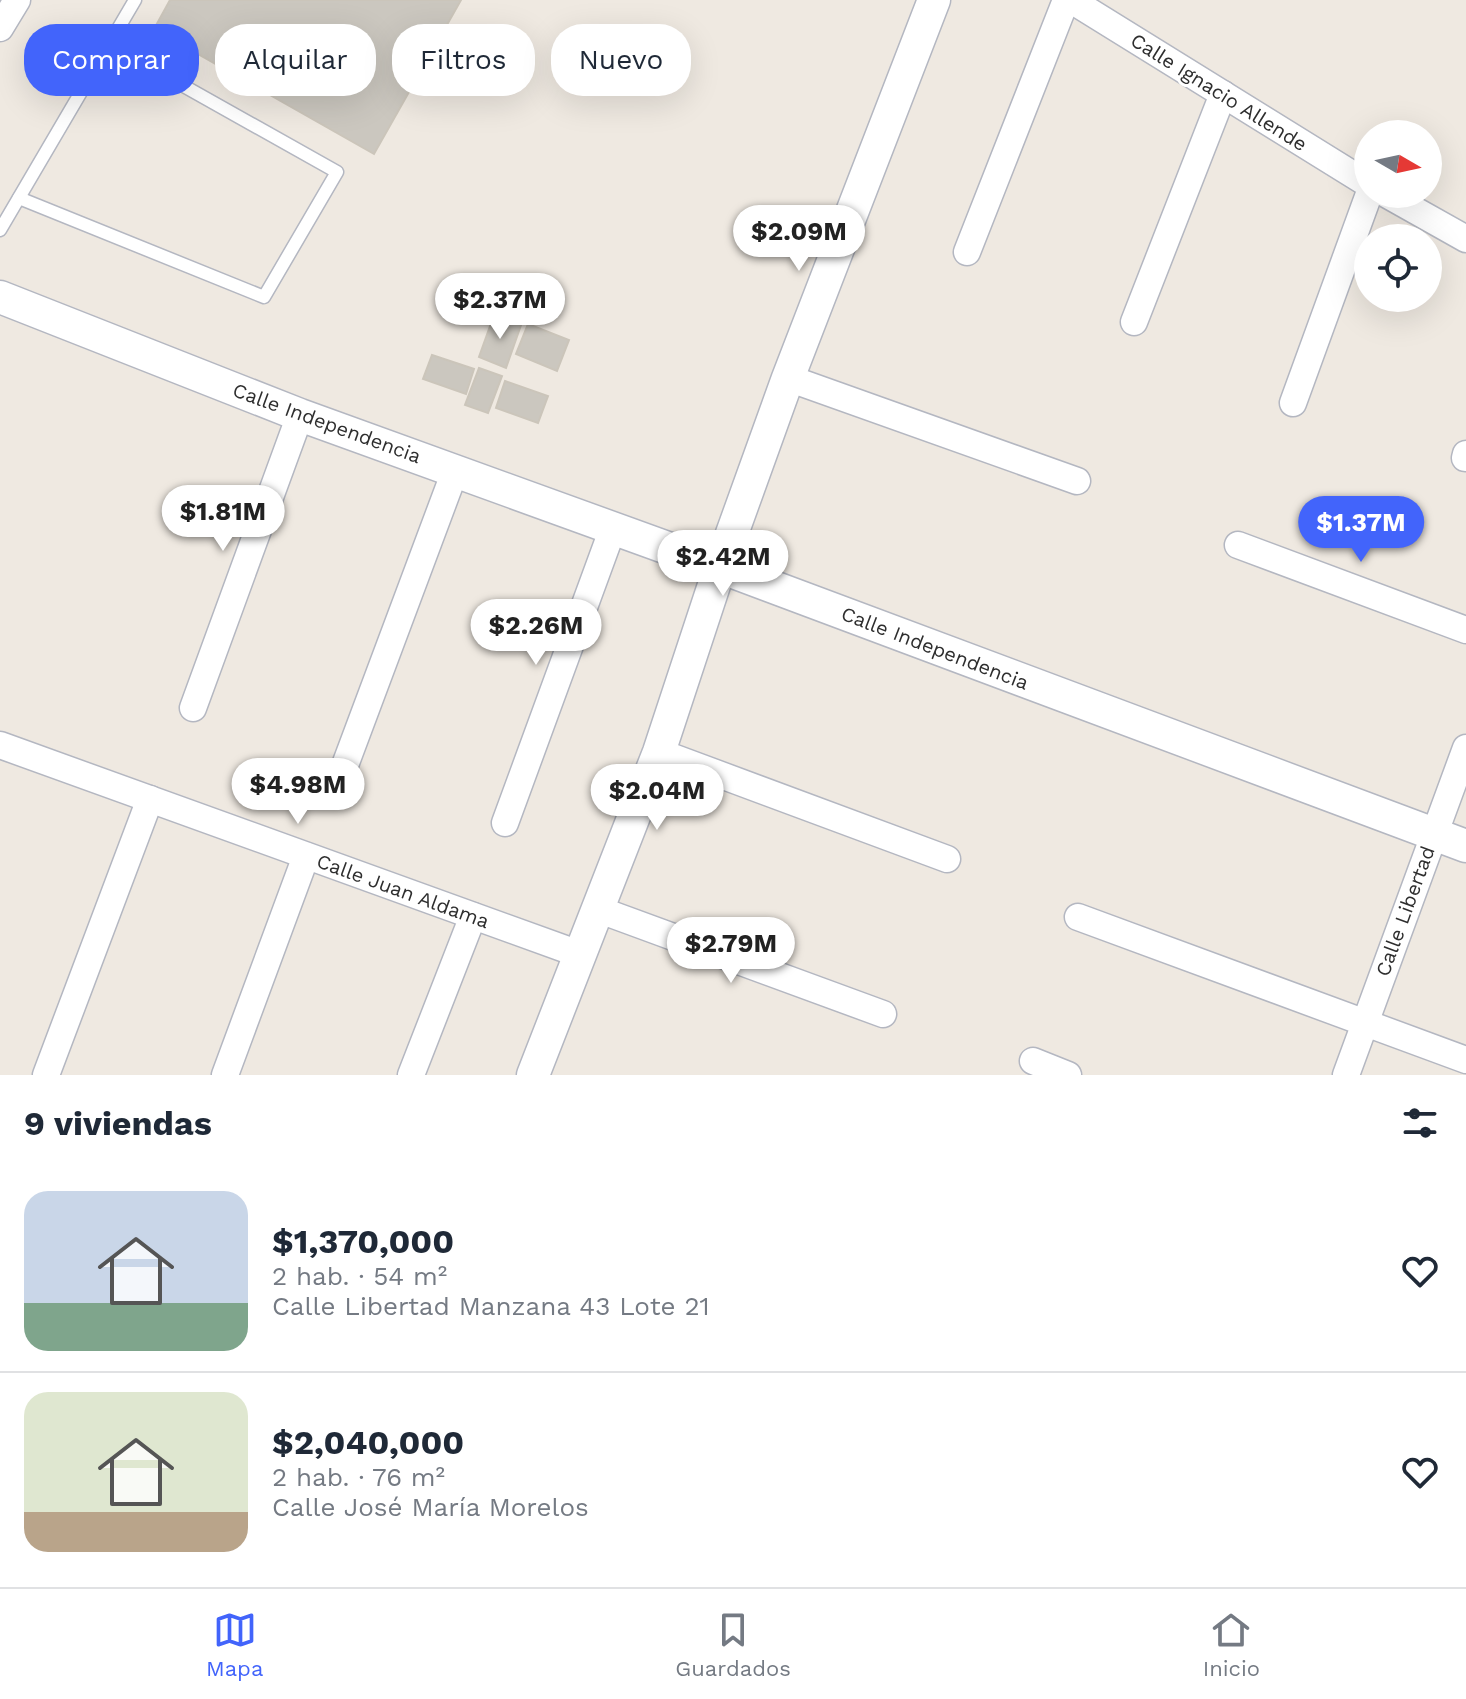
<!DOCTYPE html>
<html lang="es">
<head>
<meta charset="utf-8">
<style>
  body { margin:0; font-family:"Work Sans",sans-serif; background:#f6f6f7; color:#1f2937; height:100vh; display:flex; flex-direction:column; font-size:30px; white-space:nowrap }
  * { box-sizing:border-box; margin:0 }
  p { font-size:26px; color:#747a83 }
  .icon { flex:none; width:44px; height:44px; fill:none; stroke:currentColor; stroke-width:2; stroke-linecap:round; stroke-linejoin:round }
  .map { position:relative; height:1075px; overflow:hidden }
  .details { display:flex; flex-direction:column; background:#fff; flex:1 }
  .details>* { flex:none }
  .top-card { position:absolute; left:24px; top:24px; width:800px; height:72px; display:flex; gap:16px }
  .needle { width:52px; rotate:99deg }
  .tools { position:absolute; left:1354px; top:120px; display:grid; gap:16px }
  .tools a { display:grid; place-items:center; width:88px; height:88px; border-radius:50%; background:#fff; box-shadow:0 8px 32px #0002; font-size:40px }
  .price { position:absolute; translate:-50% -68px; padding:0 18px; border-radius:28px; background:#fff; color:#222; font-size:26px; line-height:52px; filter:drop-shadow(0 2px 4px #0008) }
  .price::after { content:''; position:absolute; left:50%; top:48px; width:24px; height:18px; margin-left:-12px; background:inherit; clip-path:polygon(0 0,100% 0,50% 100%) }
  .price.on { background:#4264fb; color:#fff }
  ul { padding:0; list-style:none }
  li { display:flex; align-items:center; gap:24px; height:200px; padding:0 24px }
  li+li { border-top:2px solid #e0e1e3 }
  li span { display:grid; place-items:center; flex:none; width:224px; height:160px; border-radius:24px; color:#555 }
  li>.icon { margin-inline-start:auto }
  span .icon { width:96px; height:96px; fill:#fffc; stroke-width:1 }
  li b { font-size:34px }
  h2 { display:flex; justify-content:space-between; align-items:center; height:96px; padding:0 24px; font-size:34px }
  .tag { padding:0 28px; border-radius:32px; background:#fff; box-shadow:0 8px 32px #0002; font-size:28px; line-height:72px }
  .tag.on { background:#4264fb; color:#fff }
  .tabs { display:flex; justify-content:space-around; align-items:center; height:112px; border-top:2px solid #e0e1e3; background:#fff; font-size:22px; color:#747a83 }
  .tabs a { display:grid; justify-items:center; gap:4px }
  .tabs .on { color:#4264fb }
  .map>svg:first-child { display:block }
</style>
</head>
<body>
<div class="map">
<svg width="1466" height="1075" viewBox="0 0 1466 1075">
  <rect width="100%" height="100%" fill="#efe9e1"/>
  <g fill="#cbc7bf" stroke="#cbc5ba" stroke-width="2">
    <polygon points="170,0 461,0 374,154 154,29"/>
    <polygon points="494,315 521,325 506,368 479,357"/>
    <polygon points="528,324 569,340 557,371 516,354"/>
    <polygon points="432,355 474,369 466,394 423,379"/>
    <polygon points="479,368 502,376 488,413 465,405"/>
    <polygon points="505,381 548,396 538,423 496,408"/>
  </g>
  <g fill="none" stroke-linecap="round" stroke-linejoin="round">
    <defs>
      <g id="service">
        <polyline points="19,198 264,297 337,172 109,44"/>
        <polyline points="0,230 135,0"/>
      </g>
      <g id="minor">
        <polyline points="1071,0 1368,184"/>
        <polyline points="0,28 17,0"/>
        <polyline points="1386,194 1466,239"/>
        <polyline points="967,252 1066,0"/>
        <polyline points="1134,322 1223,94"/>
        <polyline points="788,378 1077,481"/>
        <polyline points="1293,403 1369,194"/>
        <polyline points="1465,458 1466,454"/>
        <polyline points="1238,545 1466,630"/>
        <polyline points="193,708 300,415"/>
        <polyline points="0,745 579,954"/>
        <polyline points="659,752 947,859"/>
        <polyline points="335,792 455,471"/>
        <polyline points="505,823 613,528"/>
        <polyline points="597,909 883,1014"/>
        <polyline points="1078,917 1466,1060"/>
        <polyline points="1033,1061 1068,1075"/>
        <polyline points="46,1075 150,799"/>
        <polyline points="225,1075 306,856"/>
        <polyline points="411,1075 473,916"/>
        <polyline points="1346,1075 1466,748"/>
      </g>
      <g id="tertiary">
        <polyline points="0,297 300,415 720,567 1466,846"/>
        <polyline points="533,1075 659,752 720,567 788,378 934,0"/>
      </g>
    </defs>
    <use href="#service" stroke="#b4b7c1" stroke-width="15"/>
    <use href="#minor" stroke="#b4b7c1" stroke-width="29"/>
    <use href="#tertiary" stroke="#b4b7c1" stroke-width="35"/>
    <use href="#service" stroke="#fff" stroke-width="12"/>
    <use href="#minor" stroke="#fff" stroke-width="26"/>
    <use href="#tertiary" stroke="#fff" stroke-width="32"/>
  </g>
  <g text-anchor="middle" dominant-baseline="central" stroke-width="6" stroke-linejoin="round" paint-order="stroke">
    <g font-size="20" fill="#2e2e2e" stroke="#fff">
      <text transform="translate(1219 92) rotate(32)">Calle Ignacio Allende</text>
      <text transform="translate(327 423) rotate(20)">Calle Independencia</text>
      <text transform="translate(935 648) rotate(21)">Calle Independencia</text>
      <text transform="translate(403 891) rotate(20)">Calle Juan Aldama</text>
      <text transform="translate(1405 911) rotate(-70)">Calle Libertad</text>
    </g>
  </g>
</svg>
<div class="tools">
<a><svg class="needle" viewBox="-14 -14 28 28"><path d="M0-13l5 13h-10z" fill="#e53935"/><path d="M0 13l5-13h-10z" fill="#747a83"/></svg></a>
<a><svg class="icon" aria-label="locate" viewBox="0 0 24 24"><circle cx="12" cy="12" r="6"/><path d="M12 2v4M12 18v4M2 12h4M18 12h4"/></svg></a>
</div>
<b class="price" style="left:799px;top:273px">$2.09M</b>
<b class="price" style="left:500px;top:341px">$2.37M</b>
<b class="price" style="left:223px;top:553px">$1.81M</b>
<b class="price on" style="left:1361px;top:564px">$1.37M</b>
<b class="price" style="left:723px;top:598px">$2.42M</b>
<b class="price" style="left:536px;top:667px">$2.26M</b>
<b class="price" style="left:298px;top:826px">$4.98M</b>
<b class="price" style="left:657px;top:832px">$2.04M</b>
<b class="price" style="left:731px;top:985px">$2.79M</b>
<div class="top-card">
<a class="tag on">Comprar</a>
<a class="tag">Alquilar</a>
<a class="tag">Filtros</a>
<a class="tag">Nuevo</a>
</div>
</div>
<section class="details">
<h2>9 viviendas<svg class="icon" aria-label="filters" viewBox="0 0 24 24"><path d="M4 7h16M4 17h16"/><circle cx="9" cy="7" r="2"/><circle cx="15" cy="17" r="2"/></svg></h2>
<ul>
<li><span style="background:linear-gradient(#c9d6e8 70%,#7fa58c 0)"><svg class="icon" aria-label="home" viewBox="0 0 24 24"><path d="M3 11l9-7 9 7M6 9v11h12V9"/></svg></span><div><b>$1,370,000</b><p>2 hab. · 54 m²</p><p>Calle Libertad Manzana 43 Lote 21</p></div><svg class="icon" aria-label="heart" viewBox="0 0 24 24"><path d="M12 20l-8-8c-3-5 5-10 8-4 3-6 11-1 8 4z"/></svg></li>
<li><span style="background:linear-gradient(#dfe7d0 75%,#b9a48a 0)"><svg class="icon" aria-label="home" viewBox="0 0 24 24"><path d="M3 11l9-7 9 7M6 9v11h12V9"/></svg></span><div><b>$2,040,000</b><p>2 hab. · 76 m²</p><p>Calle José María Morelos</p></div><svg class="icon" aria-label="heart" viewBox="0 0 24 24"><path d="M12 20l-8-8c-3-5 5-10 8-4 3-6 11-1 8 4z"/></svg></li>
</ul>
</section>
<nav class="tabs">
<a class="on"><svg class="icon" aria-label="map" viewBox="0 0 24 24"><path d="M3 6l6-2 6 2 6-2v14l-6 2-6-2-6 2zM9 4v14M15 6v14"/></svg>Mapa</a>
<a><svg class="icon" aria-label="saved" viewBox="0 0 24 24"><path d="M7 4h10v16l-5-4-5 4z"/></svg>Guardados</a>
<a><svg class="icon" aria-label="home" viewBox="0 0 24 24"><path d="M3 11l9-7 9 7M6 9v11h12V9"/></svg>Inicio</a>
</nav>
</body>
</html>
